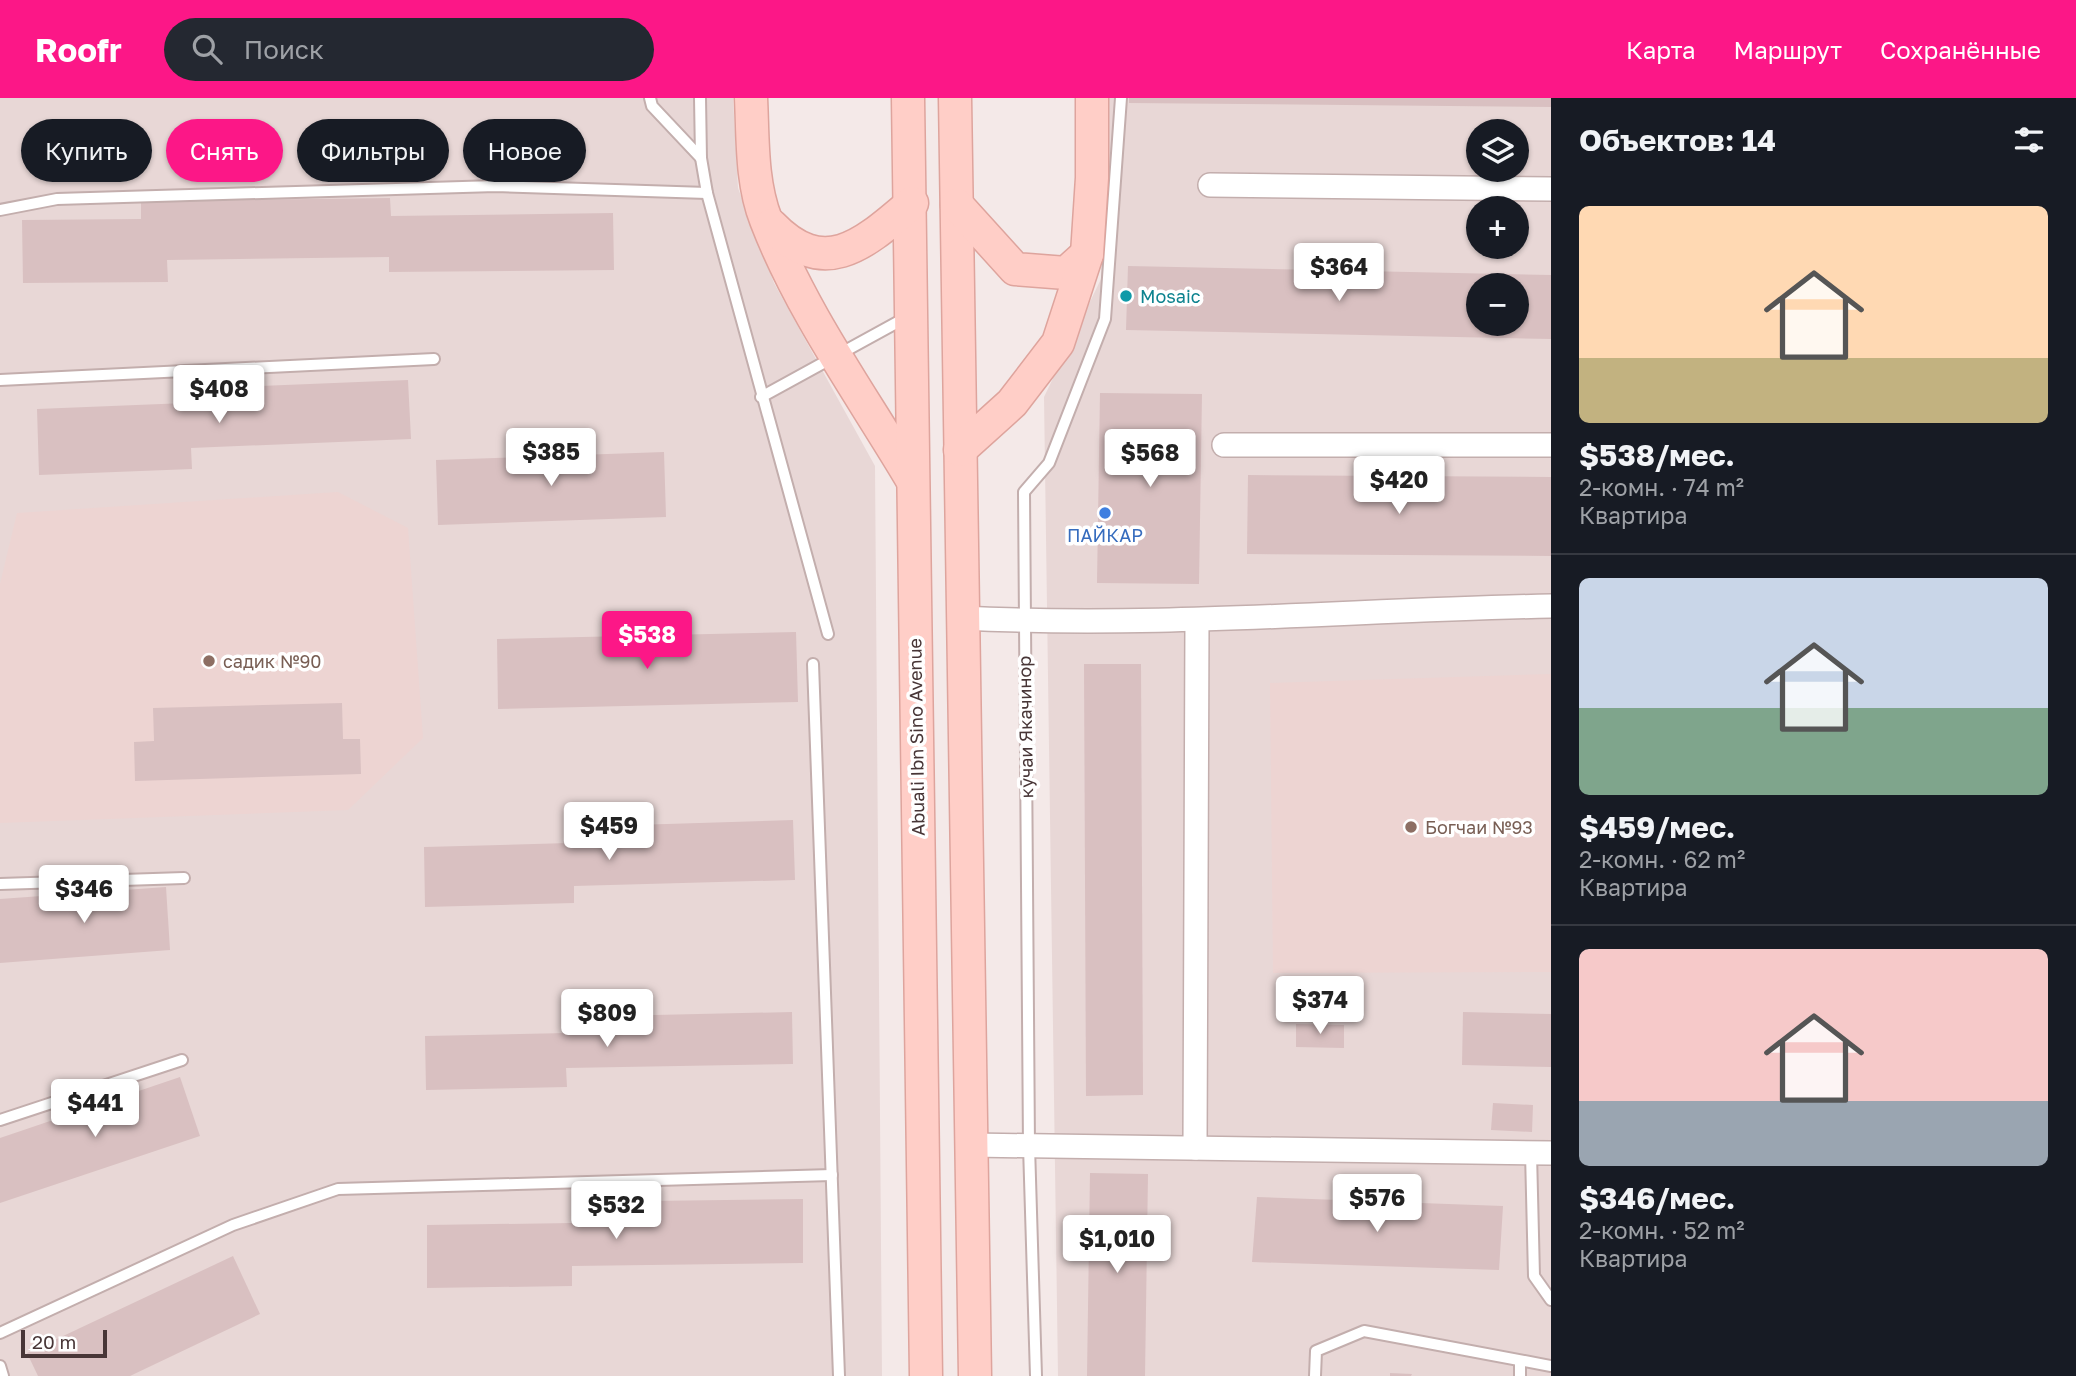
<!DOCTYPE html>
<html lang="ru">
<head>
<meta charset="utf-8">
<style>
  body { margin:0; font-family:"Golos Text",sans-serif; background:#242831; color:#f1f3f6; height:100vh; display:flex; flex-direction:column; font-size:26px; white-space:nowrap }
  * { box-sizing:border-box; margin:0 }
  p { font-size:23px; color:#9ea1a6 }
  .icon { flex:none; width:38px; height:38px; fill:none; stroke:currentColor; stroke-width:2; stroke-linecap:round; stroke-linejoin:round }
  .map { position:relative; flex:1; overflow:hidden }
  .drawer { display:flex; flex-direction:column; background:#171b24; width:525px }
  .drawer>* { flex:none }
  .top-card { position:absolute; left:21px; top:21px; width:665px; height:63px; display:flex; gap:14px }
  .fabs { position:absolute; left:1466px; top:21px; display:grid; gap:14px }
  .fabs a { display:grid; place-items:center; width:63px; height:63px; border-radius:50%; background:#171b24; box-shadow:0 2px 5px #0004; font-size:35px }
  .scale { position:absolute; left:21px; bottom:18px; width:86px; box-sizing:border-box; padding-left:7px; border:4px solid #483637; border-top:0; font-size:19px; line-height:24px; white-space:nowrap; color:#483637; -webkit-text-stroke:5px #fff; paint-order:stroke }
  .price { position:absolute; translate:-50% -60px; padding:0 16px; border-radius:7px; background:#fff; color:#222; font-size:23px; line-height:46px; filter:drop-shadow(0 2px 4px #0008) }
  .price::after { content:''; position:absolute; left:50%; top:42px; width:21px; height:16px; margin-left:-10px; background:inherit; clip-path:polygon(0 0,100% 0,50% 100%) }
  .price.selected { background:#fc1787; color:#fff }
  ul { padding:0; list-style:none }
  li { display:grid; align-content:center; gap:14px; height:371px; padding:0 28px }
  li+li { border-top:2px solid #363941 }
  li span { display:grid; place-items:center; height:217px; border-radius:10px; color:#555 }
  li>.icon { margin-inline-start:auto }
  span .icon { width:126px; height:126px; fill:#fffc; stroke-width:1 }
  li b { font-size:30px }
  h2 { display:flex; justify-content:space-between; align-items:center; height:84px; padding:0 28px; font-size:30px }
  .tag { padding:0 24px; border-radius:32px; background:#171b24; box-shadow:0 2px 5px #0004; font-size:24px; line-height:63px }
  .tag.selected { background:#fc1787; color:#fff }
  header { display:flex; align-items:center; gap:42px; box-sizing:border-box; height:98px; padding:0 35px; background:#fc1787; color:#fff }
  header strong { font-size:33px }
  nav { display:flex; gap:38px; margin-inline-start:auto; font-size:24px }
  .search { width:490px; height:63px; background:#242831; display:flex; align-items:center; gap:18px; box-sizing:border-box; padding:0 24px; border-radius:38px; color:#9ea1a6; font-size:26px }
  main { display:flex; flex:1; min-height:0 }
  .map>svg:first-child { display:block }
</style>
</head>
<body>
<header>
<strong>Roofr</strong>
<div class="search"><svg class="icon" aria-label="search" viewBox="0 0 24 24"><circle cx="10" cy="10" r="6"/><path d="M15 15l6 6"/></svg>Поиск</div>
<nav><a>Карта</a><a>Маршрут</a><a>Сохранённые</a></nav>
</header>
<main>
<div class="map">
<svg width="1551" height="1278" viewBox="0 0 1551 1278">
  <rect width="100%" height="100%" fill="#f4e9e8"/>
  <g fill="#e8d7d6" fill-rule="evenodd">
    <polygon points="0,0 733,0 738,90 774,185 875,368 882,1278 0,1278"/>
    <path d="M1109 0H1551V1278H1058L1044 299 1101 181ZM1479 33H1517V72H1479ZM1479 110H1517V149H1479ZM1479 187H1517V226H1479Z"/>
  </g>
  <g fill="#edd4d2">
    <polygon points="338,394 408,430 423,640 348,712 0,725 0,486 17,415"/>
    <polygon points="1551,576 1551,874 1273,875 1270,585"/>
  </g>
  <g fill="#d9c0c1" fill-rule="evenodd">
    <polygon points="1129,0 1551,0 1551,9 1129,5"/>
    <polygon points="390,100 391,118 613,115 614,172 389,174 389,159 167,162 168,184 23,185 22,122 141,121 141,103"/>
    <path d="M1128 168 1551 177V241L1126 232ZM1479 187H1517V226H1479Z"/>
    <polygon points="408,282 411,341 191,350 192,371 39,377 37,311 186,305 186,291"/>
    <polygon points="1100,295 1202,296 1199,486 1097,485"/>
    <polygon points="664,354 666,419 438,427 436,362"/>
    <polygon points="1248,377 1551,379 1551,458 1247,456"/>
    <polygon points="796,534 798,604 498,611 497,541"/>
    <polygon points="1084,566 1141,566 1143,997 1086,998"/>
    <polygon points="342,605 343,641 360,641 361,676 135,683 134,644 154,643 153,610"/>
    <polygon points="793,722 795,782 574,788 574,805 425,809 424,749 569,745 569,729"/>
    <polygon points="166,789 170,852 0,865 0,801"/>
    <polygon points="792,914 793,966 566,970 567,989 426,992 425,938 567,935 567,919"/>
    <polygon points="1463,914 1551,916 1551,969 1462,967"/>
    <polygon points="1296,926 1344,927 1344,950 1296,949"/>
    <polygon points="180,979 200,1038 0,1105 0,1040"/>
    <polygon points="1493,1005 1533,1007 1532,1034 1491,1032"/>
    <polygon points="1090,1075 1148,1076 1145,1278 1087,1278"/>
    <polygon points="1257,1099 1503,1108 1499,1172 1252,1164"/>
    <polygon points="803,1101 803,1165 572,1168 572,1188 427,1190 427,1127 572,1125 572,1104"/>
    <polygon points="233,1158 260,1216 130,1278 38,1278 27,1255"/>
    <polygon points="1390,1275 1412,1276 1411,1278 1390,1278"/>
  </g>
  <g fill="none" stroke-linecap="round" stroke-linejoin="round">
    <defs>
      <g id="service">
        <polyline points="650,0 652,8 701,60"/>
        <polyline points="700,0 701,60 707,95 828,536"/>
        <polyline points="0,112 57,101 496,88 707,95"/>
        <polyline points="0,282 434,261"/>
        <polyline points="761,299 907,219"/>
        <polyline points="813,566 839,1278"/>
        <polyline points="0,786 184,780"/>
        <polyline points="0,1022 182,962"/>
        <polyline points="1531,1055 1534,1178 1551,1202"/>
        <polyline points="0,1235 233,1127 338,1091 832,1077"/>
        <polyline points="0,1268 3,1278"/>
        <polyline points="1036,1278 1029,1048 1024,394 1049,365 1105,221 1121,0"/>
        <polyline points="1315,1278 1316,1253 1364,1233 1551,1268"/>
        <polyline points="1520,1278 1520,1263"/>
      </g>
      <g id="minor">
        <polyline points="1210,87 1551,91"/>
        <polyline points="1224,347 1551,347"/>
        <path d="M962 520C1158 530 1355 512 1551 508"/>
        <polyline points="971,1047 1551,1055"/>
        <polyline points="1195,1050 1197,522"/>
      </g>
      <g id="secondary">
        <path d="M751 0C753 40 751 84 766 122 801 213 861 296 911 380"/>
        <polyline points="908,0 926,1278"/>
        <polyline points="955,0 975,1278"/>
        <polyline points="957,107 1015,171 1066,175 1087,156"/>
        <path d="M771 127C825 183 865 145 912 105"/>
        <polyline points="960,352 1012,305 1058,245 1087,156 1092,80 1092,0"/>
      </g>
    </defs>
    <use href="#service" stroke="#c3aead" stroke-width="14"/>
    <use href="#minor" stroke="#c3aead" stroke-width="26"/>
    <use href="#secondary" stroke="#dea49d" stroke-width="35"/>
    <use href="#service" stroke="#fff" stroke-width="10"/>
    <use href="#minor" stroke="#fff" stroke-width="23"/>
    <use href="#secondary" stroke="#ffcec7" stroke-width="32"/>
  </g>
  <circle fill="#0f9aa8" stroke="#fff" stroke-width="2.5" cx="1126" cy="198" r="7"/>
  <circle fill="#3f7fe0" stroke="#fff" stroke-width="2.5" cx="1105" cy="415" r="7"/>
  <g fill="#8d6e63" stroke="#fff" stroke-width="2.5">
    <circle cx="209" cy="563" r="7"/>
    <circle cx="1411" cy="729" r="7"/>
  </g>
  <g text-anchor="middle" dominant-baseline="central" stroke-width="7" stroke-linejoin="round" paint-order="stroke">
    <g font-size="18" fill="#0d838f" stroke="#fff" text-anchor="start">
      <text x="1140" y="198">Mosaic</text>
    </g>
    <g font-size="18" fill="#366cbe" stroke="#fff">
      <text x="1105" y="437">ПАЙКАР</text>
    </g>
    <g font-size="18" fill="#785e54" stroke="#fff" text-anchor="start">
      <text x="223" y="563">садик №90</text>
      <text x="1425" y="729">Богчаи №93</text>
    </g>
    <g font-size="18" fill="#483637" stroke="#fff">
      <text transform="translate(1025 629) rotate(-91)">кӯчаи Якачинор</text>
      <text transform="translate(916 639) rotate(-91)">Abuali Ibn Sino Avenue</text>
    </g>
  </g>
</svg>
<div class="fabs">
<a><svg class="icon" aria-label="layers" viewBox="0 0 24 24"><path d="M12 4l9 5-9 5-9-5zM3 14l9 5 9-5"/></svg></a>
<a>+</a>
<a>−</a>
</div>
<div class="scale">20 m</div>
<b class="price" style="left:1339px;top:205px">$364</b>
<b class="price" style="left:219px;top:327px">$408</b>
<b class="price" style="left:551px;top:390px">$385</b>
<b class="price" style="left:1150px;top:391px">$568</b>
<b class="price" style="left:1399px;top:418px">$420</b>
<b class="price selected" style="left:647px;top:573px">$538</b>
<b class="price" style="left:609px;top:764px">$459</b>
<b class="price" style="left:84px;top:827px">$346</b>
<b class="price" style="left:1320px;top:938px">$374</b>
<b class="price" style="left:607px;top:951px">$809</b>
<b class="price" style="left:95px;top:1041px">$441</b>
<b class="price" style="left:1377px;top:1136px">$576</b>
<b class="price" style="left:616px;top:1143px">$532</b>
<b class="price" style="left:1117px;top:1177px">$1,010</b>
<div class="top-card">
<a class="tag">Купить</a>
<a class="tag selected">Снять</a>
<a class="tag">Фильтры</a>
<a class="tag">Новое</a>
</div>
</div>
<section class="drawer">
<h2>Объектов: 14<svg class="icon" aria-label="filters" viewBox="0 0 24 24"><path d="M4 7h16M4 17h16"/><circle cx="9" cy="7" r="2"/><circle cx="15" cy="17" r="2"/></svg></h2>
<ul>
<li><span style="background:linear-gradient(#ffd9b3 70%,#c2b280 0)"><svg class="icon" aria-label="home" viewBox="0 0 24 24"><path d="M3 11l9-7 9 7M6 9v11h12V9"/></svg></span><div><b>$538/мес.</b><p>2-комн. · 74 m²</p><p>Квартира</p></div></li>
<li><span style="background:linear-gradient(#c9d6e8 60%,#7fa58c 0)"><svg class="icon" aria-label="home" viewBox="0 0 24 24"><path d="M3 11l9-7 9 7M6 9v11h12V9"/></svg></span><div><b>$459/мес.</b><p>2-комн. · 62 m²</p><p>Квартира</p></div></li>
<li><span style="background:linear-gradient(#f6c9c9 70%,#9aa5b1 0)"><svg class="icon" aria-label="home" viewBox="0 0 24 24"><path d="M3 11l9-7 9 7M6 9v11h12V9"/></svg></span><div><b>$346/мес.</b><p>2-комн. · 52 m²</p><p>Квартира</p></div></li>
</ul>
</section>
</main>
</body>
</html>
